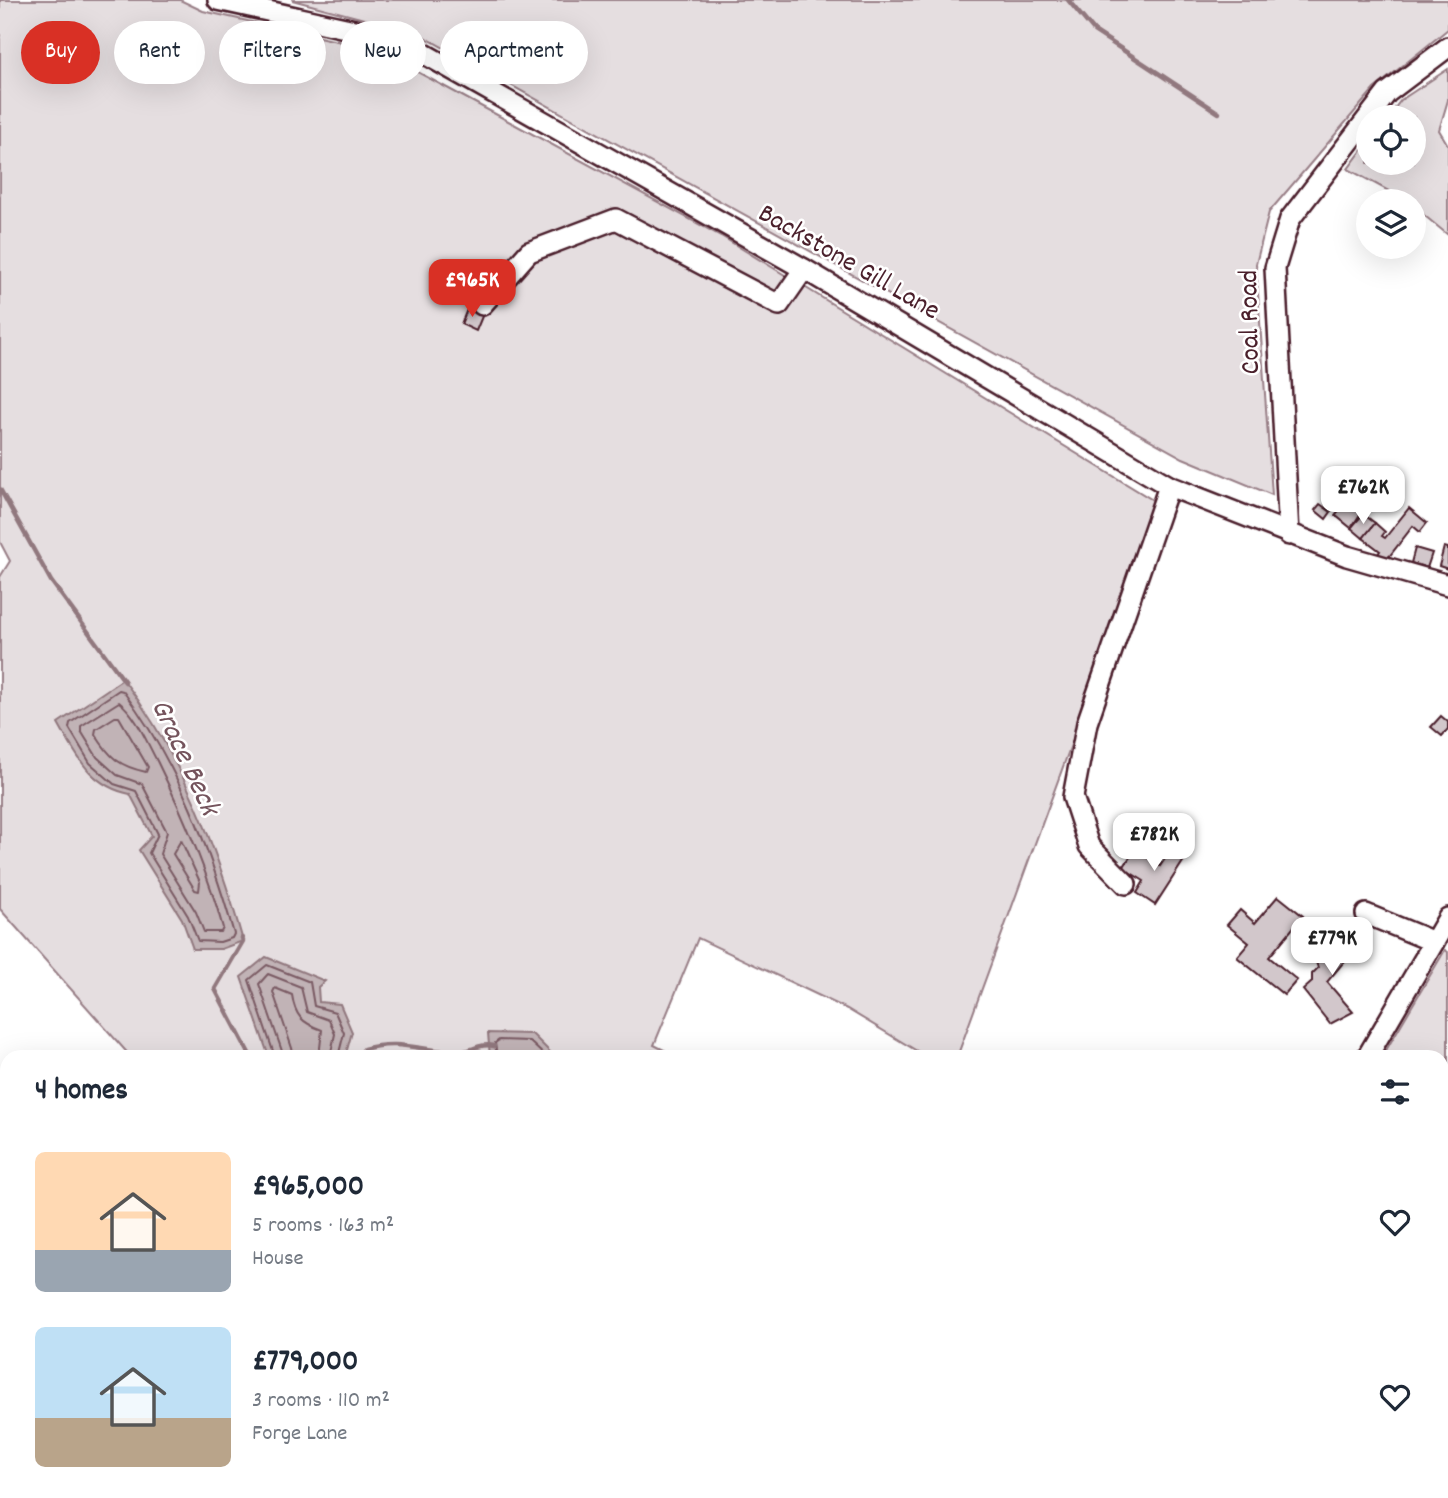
<!DOCTYPE html>
<html lang="en">
<head>
<meta charset="utf-8">
<style>
  body { margin:0; font-family:Dekko,sans-serif; background:#f6f6f7; color:#1f2937; height:100vh; display:flex; flex-direction:column; font-size:26px; white-space:nowrap }
  * { box-sizing:border-box; margin:0 }
  p { font-size:23px; color:#747a83 }
  .icon { flex:none; width:38px; height:38px; fill:none; stroke:currentColor; stroke-width:2; stroke-linecap:round; stroke-linejoin:round }
  .map { position:relative; flex:1; overflow:hidden }
  .sheet { position:absolute; left:0px; top:1050px; width:1449px; height:448px; display:flex; flex-direction:column; background:#fff; border-radius:21px 21px 0 0; box-shadow:0 7px 28px #0002 }
  .sheet>* { flex:none }
  .guide { position:absolute; left:21px; top:21px; width:700px; height:63px; display:flex; gap:14px }
  .tools { position:absolute; left:1356px; top:105px; display:grid; gap:14px }
  .tools a { display:grid; place-items:center; width:70px; height:70px; border-radius:50%; background:#fff; box-shadow:0 7px 28px #0002; font-size:35px }
  .price { position:absolute; translate:-50% -60px; padding:0 16px; border-radius:14px; background:#fff; color:#222; font-size:23px; line-height:46px; filter:drop-shadow(0 2px 4px #0008) }
  .price::after { content:''; position:absolute; left:50%; top:42px; width:21px; height:16px; margin-left:-10px; background:inherit; clip-path:polygon(0 0,100% 0,50% 100%) }
  .price.active { background:#d93025; color:#fff }
  ul { padding:0; list-style:none }
  li { display:flex; align-items:center; gap:21px; height:175px; padding:0 35px }
  li span { display:grid; place-items:center; flex:none; width:196px; height:140px; border-radius:10px; color:#555 }
  li>.icon { margin-inline-start:auto }
  span .icon { width:84px; height:84px; fill:#fffc; stroke-width:1 }
  li b { font-size:30px }
  h2 { display:flex; justify-content:space-between; align-items:center; height:84px; padding:0 35px; font-size:30px }
  .pill { padding:0 24px; border-radius:32px; background:#fff; box-shadow:0 7px 28px #0002; font-size:24px; line-height:63px }
  .pill.active { background:#d93025; color:#fff }
  .map>svg:first-child { display:block }
</style>
</head>
<body>
<div class="map">
<svg width="1448" height="1498" viewBox="0 0 1448 1498">
  <rect width="100%" height="100%" fill="#fff"/>
  <filter id="ink" filterUnits="userSpaceOnUse"><feTurbulence type="fractalNoise" baseFrequency=".0143" numOctaves="2"/><feDisplacementMap in="SourceGraphic" scale="14" xChannelSelector="R" yChannelSelector="G"/><feConvolveMatrix kernelMatrix="1 2 1 2 8 2 1 2 1" color-interpolation-filters="sRGB"/></filter>
  <g filter="url(#ink)">
    <g fill="#e5dee0" stroke="#987e86" stroke-width="2">
      <polygon points="0,0 180,0 203,11 377,50 721,236 1159,504 957,1057 927,1057 847,1009 698,938 654,1045 678,1057 131,1057 0,909 0,577 10,561 0,542"/>
      <polygon points="292,0 1448,0 1448,29 1374,89 1269,212 1256,264 1272,495 1183,458 417,33"/>
      <polygon points="1448,69 1448,100 1439,130 1448,145 1448,235 1414,207 1414,201 1407,201 1348,169 1368,142 1368,163 1414,163 1414,117 1388,117 1401,100"/>
      <polygon points="1445,950 1448,952 1448,1164 1442,1156 1442,1057 1382,1057"/>
    </g>
    <g fill="#c1b3b6" stroke="#91787e" stroke-width="2">
      <path d="M123 679C182 757 217 848 243 941L221 949H193L182 919 139 850 152 836 130 794C90 786 77 756 58 723Z"/>
      <polygon points="266,957 325,981 318,987 319,1002 340,1004 352,1032 345,1057 269,1057 241,977"/>
      <polygon points="488,1033 532,1034 555,1057 490,1057"/>
    </g>
    <g fill="none" stroke-linecap="round" stroke-linejoin="round">
      <g stroke="#7a5a63" stroke-width="2">
        <path d="M119 690 123 691C177 762 210 849 234 934L232 938 220 942 198 941 188 916 149 853 158 834 136 791 114 784 90 763 69 728 70 723Z"/>
        <path d="M119 702C137 716 146 741 157 761 184 816 207 870 223 928L221 932H204L196 912 160 854 167 832 142 784 117 775 97 757 81 731V726Z"/>
        <path d="M115 717H119L148 767 146 772C119 766 110 758 95 734L96 729Z"/>
        <polygon points="181,840 200,882 199,891 195,890 173,854"/>
        <polyline points="275,1057 249,980 267,965 310,982 314,1006 335,1012 344,1033 338,1057"/>
        <polyline points="284,1057 259,984 268,974 301,987 307,1012 329,1020 335,1034 330,1057"/>
        <path d="M295 1057 273 992 275 988 292 995C295 1016 302 1023 322 1030L319 1057"/>
        <polyline points="497,1057 495,1043 499,1040 529,1041 546,1057"/>
      </g>
      <g stroke="#91787e" stroke-width="4.5">
        <polyline points="1068,0 1094,31 1219,113"/>
        <polyline points="0,489 51,581 125,682"/>
        <polyline points="242,938 243,941 215,989 251,1057"/>
        <path d="M359 1057 364 1049C399 1039 421 1051 456 1052 469 1053 481 1042 494 1046"/>
        <polyline points="621,1057 653,1052 664,1057"/>
        <polyline points="545,1491 550,1498"/>
        <polyline points="1318,1491 1325,1498"/>
      </g>
    </g>
    <g fill="#d2c7cb" stroke="#4a1f2b" stroke-width="2">
      <polygon points="468,307 483,314 476,331 461,324"/>
      <polygon points="1347,501 1354,506 1358,502 1365,507 1351,528 1335,515"/>
      <polygon points="1320,504 1331,512 1326,519 1315,510"/>
      <polygon points="1409,508 1427,523 1420,532 1413,526 1388,558 1377,555 1380,551 1363,538 1375,523 1385,532 1382,536 1385,538"/>
      <polygon points="1363,514 1375,523 1363,538 1351,528"/>
      <polygon points="1444,547 1448,548 1448,569 1439,566"/>
      <polygon points="1415,548 1432,553 1427,568 1411,563"/>
      <polygon points="1441,716 1448,722 1448,729 1442,736 1431,727"/>
      <polygon points="1172,848 1186,857 1155,905 1137,893 1144,881 1123,868 1135,849 1160,866"/>
      <polygon points="1278,896 1303,916 1269,957 1297,980 1284,995 1237,957 1249,943 1227,925 1240,910 1255,923"/>
      <polygon points="1348,927 1363,939 1327,982 1353,1012 1330,1024 1303,990 1312,982 1312,974 1318,968 1316,962"/>
      <polygon points="1172,1491 1181,1491 1190,1498 1172,1498 1169,1496"/>
    </g>
    <g fill="none" stroke-linecap="round" stroke-linejoin="round">
      <defs>
        <g id="minor">
          <polyline points="218,0 400,40 804,269 1169,486 1347,556 1448,585"/>
          <polyline points="482,305 529,252 616,219 779,305 804,269"/>
          <polyline points="1289,535 1275,268 1290,219 1387,93 1448,47"/>
          <polyline points="1126,884 1089,846 1073,797 1087,723 1169,486"/>
          <polyline points="1366,914 1434,942"/>
          <polyline points="1367,1057 1448,918"/>
          <path d="M947 1498C963 1489 983 1493 1000 1498"/>
        </g>
      </defs>
      <use href="#minor" stroke="#4a1f2b" stroke-width="24"/>
      <use href="#minor" stroke="#fff" stroke-width="19"/>
    </g>
  </g>
  <g text-anchor="middle" dominant-baseline="central" stroke-width="5" stroke-linejoin="round" paint-order="stroke">
    <g font-size="28" fill="#4a1f2b" stroke="#fff">
      <text transform="translate(848 264) rotate(30)">Backstone Gill Lane</text>
      <text transform="translate(1252 322) rotate(-91)">Coal Road</text>
    </g>
    <g font-size="30" font-style="italic" fill="#74535c" stroke="#fff">
      <text transform="translate(183 758) rotate(65)">Grace Beck</text>
    </g>
  </g>
</svg>
<div class="tools">
<a><svg class="icon" aria-label="locate" viewBox="0 0 24 24"><circle cx="12" cy="12" r="6"/><path d="M12 2v4M12 18v4M2 12h4M18 12h4"/></svg></a>
<a><svg class="icon" aria-label="layers" viewBox="0 0 24 24"><path d="M12 4l9 5-9 5-9-5zM3 14l9 5 9-5"/></svg></a>
</div>
<b class="price active" style="left:472px;top:319px">£965K</b>
<b class="price" style="left:1363px;top:526px">£762K</b>
<b class="price" style="left:1154px;top:873px">£782K</b>
<b class="price" style="left:1332px;top:977px">£779K</b>
<div class="guide">
<a class="pill active">Buy</a>
<a class="pill">Rent</a>
<a class="pill">Filters</a>
<a class="pill">New</a>
<a class="pill">Apartment</a>
</div>
<section class="sheet">
<h2>4 homes<svg class="icon" aria-label="filters" viewBox="0 0 24 24"><path d="M4 7h16M4 17h16"/><circle cx="9" cy="7" r="2"/><circle cx="15" cy="17" r="2"/></svg></h2>
<ul>
<li><span style="background:linear-gradient(#ffd9b3 70%,#9aa5b1 0)"><svg class="icon" aria-label="home" viewBox="0 0 24 24"><path d="M3 11l9-7 9 7M6 9v11h12V9"/></svg></span><div><b>£965,000</b><p>5 rooms · 163 m²</p><p>House</p></div><svg class="icon" aria-label="heart" viewBox="0 0 24 24"><path d="M12 20l-8-8c-3-5 5-10 8-4 3-6 11-1 8 4z"/></svg></li>
<li><span style="background:linear-gradient(#bfe0f5 65%,#b9a48a 0)"><svg class="icon" aria-label="home" viewBox="0 0 24 24"><path d="M3 11l9-7 9 7M6 9v11h12V9"/></svg></span><div><b>£779,000</b><p>3 rooms · 110 m²</p><p>Forge Lane</p></div><svg class="icon" aria-label="heart" viewBox="0 0 24 24"><path d="M12 20l-8-8c-3-5 5-10 8-4 3-6 11-1 8 4z"/></svg></li>
</ul>
</section>
</div>
</body>
</html>
